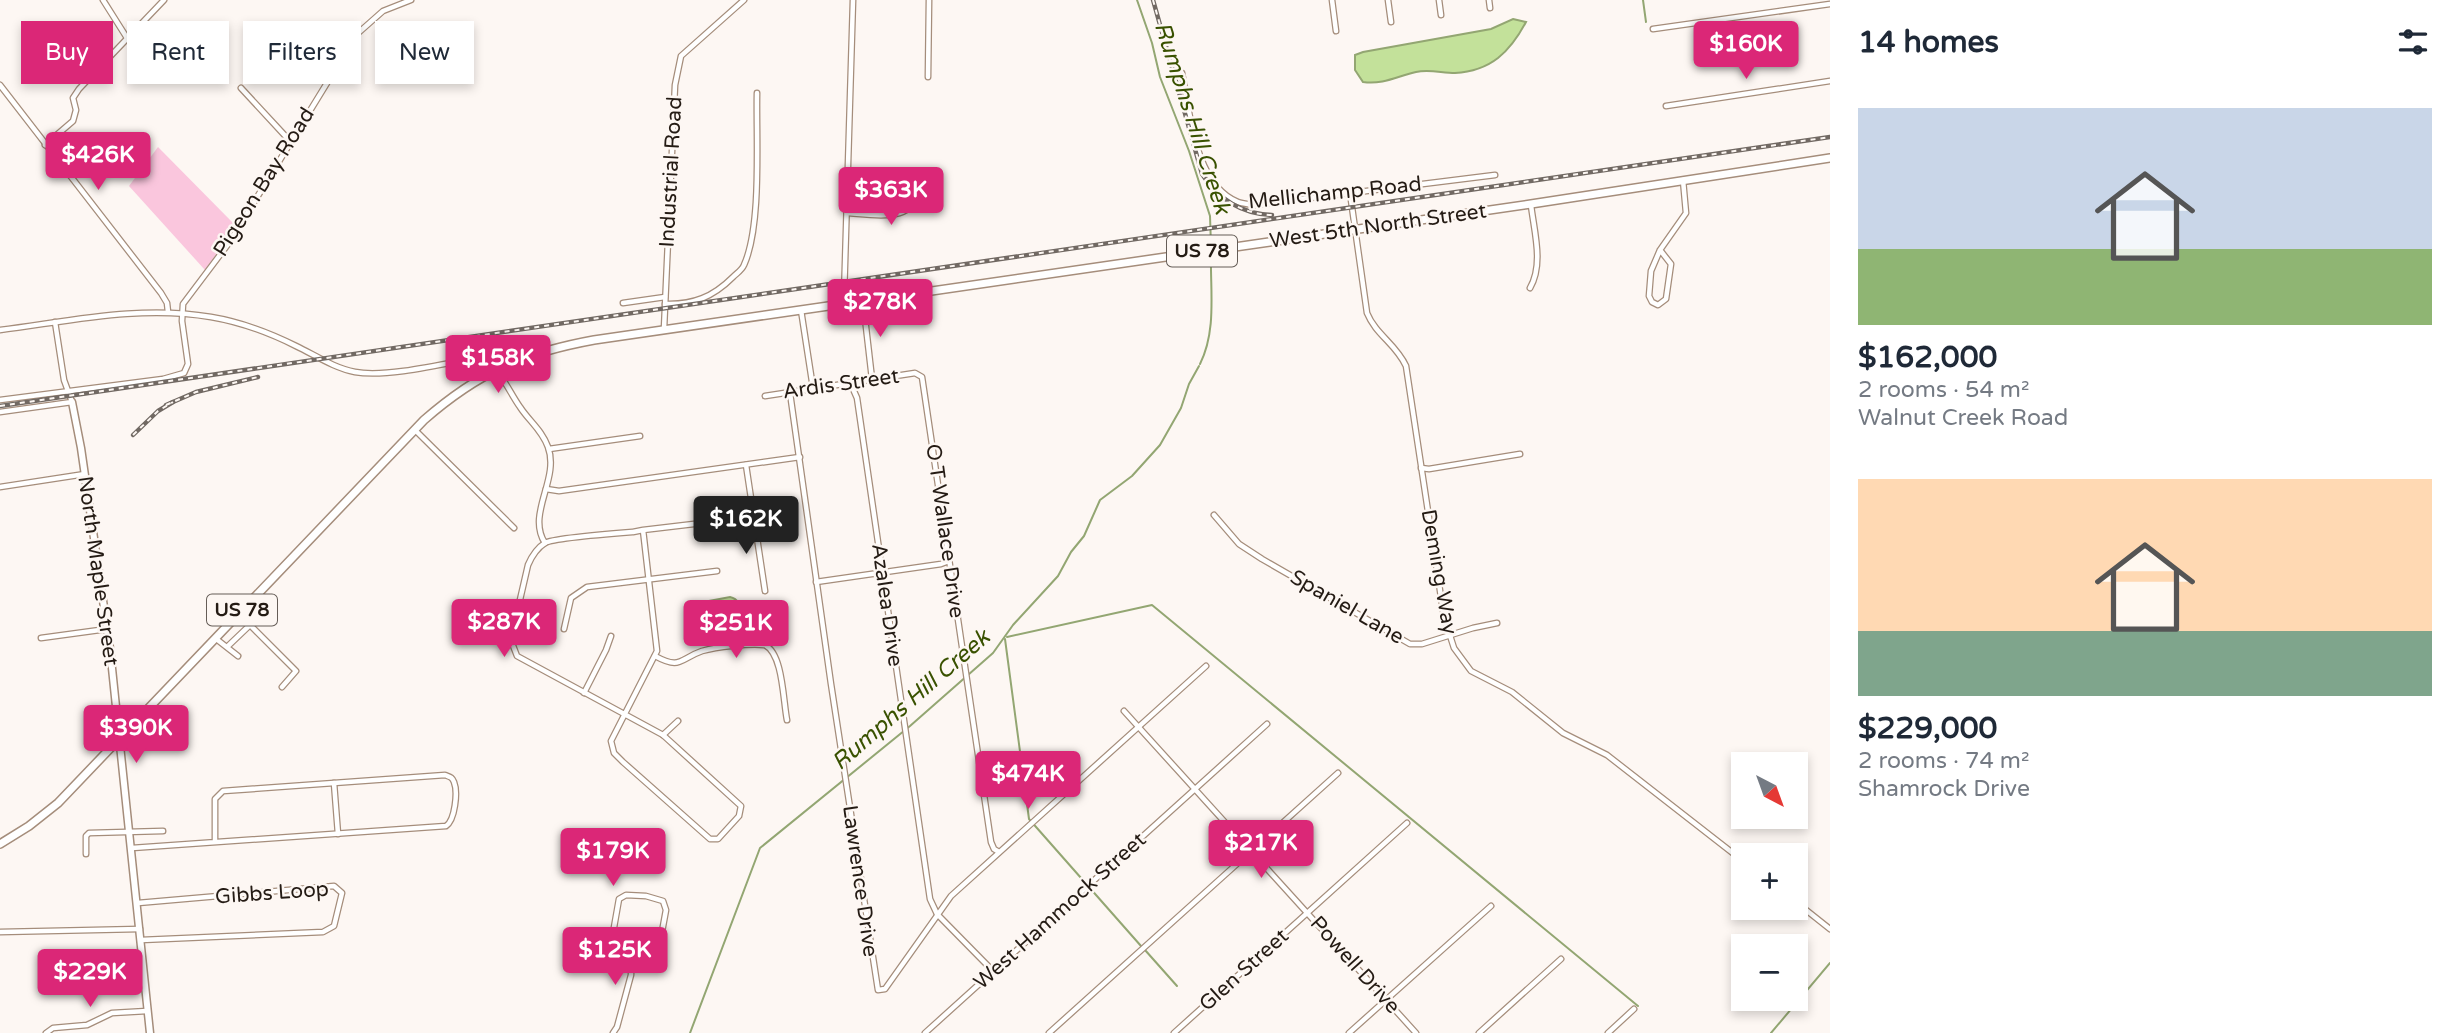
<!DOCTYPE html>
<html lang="en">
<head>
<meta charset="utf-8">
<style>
  body { margin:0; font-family:"Varela Round",sans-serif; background:#f2f2f3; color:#1f2937; height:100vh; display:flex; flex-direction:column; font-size:26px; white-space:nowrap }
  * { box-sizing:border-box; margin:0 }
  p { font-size:23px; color:#747a83 }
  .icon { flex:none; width:38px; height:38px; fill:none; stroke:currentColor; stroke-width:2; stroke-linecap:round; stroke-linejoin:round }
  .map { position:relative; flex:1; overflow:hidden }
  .sheet { display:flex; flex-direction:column; background:#fff; width:630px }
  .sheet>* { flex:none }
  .banner { position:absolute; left:21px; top:21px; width:665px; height:63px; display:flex; gap:14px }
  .needle { width:46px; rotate:139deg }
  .buttons { position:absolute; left:1731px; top:752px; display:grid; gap:14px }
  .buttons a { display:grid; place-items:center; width:77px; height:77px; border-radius:0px; background:#fff; box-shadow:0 4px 10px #0003; font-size:35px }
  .price { position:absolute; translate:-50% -60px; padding:0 16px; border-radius:7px; background:#db2777; color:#fff; font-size:23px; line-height:46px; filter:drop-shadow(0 2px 4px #0008) }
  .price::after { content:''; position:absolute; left:50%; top:42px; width:21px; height:16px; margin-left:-10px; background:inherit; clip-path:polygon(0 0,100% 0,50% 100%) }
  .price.selected { background:#222; color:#fff }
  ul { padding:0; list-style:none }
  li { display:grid; align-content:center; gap:14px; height:371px; padding:0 28px }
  li span { display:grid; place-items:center; height:217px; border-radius:0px; color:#555 }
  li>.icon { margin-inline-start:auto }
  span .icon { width:126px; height:126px; fill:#fffc; stroke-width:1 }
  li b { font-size:30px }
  h2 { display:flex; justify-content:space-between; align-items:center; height:84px; padding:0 28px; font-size:30px }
  .pill { padding:0 24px; border-radius:0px; background:#fff; box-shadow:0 4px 10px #0003; font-size:24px; line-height:63px }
  .pill.selected { background:#db2777; color:#fff }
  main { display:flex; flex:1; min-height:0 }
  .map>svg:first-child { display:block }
</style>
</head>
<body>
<main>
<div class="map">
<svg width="1830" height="1033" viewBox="0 0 1830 1033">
  <rect width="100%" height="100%" fill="#fdf7f3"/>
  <polygon fill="#fac6dd" points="158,147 236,226 205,270 129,186"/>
  <g fill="#c3e19a" stroke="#93a672" stroke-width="2">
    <path d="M1513 19 1526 22C1510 52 1491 71 1455 73 1442 73 1429 69 1416 72 1398 76 1383 85 1363 82L1355 70V55L1363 52 1491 29Z"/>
    <path d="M730 597C743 600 740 613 745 623L766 618H784C788 624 788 630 782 634L692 644 691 608 692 604Z"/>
  </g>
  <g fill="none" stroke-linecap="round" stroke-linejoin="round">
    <g stroke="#93a672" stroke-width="2">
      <polyline points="1137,0 1152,43 1160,77 1189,151 1210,216 1211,246"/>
      <polyline points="1643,0 1646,22"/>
      <path d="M1200 364C1217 330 1210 290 1211 253"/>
      <polyline points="1007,637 1152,605 1638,1006"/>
      <polyline points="1005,639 1029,819 1141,946"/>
      <polyline points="1145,950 1177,986"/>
      <polyline points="690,1033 760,848 910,726 993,653 1013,625 1058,576 1071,552 1084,536 1100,500 1132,476 1160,445 1181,408 1189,384 1199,366"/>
      <polyline points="1771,1033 1830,963"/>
    </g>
    <defs>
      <g id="street">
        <polyline points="103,0 127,38"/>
        <polyline points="1332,0 1336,31"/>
        <polyline points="1388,0 1391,22"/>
        <polyline points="1439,0 1441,15"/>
        <polyline points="1489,0 1490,8"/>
        <polyline points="1653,29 1830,4"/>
        <path d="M1182 73C1190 113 1195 185 1238 202 1243 204 1249 204 1254 205L1495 175"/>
        <polyline points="928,77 929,0"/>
        <polyline points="0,85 161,293 167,303 168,312"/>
        <polyline points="241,88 290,141"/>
        <polyline points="1666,106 1830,81"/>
        <polyline points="45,145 73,121 76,110 73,98 79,89 164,0"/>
        <path d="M1350 193 1367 313C1376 335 1396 344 1406 366L1444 617 1454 648 1471 671 1512 692 1563 733 1607 755 1743 861"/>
        <path d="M847 213C865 214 906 222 914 201"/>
        <polyline points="1660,250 1671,264 1666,299 1658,305 1652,302 1649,296 1651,271 1660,250 1686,213 1683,180"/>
        <path d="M1530 288C1544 264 1534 231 1531 205"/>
        <polyline points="863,301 872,379"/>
        <polyline points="623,303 665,297"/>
        <polyline points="842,303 844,297 853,0"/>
        <path d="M665 304C693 305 713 297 733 277 737 273 742 270 744 265 762 225 756 139 757 93"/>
        <polyline points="801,310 813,388"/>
        <polyline points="664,329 675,85 681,56 744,0"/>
        <path d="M0 330C71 321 140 305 211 317 241 322 270 333 296 346 315 355 334 368 355 372 387 378 447 363 481 357"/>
        <polyline points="490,356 495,359 496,369"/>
        <path d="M483 360C502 371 508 390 520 407 529 421 542 430 548 447 560 479 526 514 545 543"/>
        <polyline points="850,382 857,398 930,899 937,914 993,971"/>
        <polyline points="790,393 831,684 878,990 885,989 951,896 1206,666"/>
        <polyline points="765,396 915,373 922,377 991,842 994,849 999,852"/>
        <polyline points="0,400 163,379 184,373 188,364 182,321 183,304 229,243 357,34 383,11 411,0"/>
        <polyline points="0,412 72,402 64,380 55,322"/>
        <polyline points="415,430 514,528"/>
        <polyline points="549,449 640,436"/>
        <polyline points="746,465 765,591"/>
        <polyline points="1421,468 1429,469 1520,454"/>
        <polyline points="0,487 85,474"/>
        <polyline points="546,489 559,491 800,457"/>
        <polyline points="1214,515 1239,544 1262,559 1410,644 1422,644 1473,628 1497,623"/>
        <path d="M643 530 657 651 611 741 614 753 623 762 710 839H718L739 816 741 806 663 735 517 656 512 643 513 630 528 565C531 558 537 548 545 543 554 538 620 533 633 532L643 530 753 517"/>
        <polyline points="816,582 941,564 949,561"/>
        <polyline points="564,629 571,598 587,587 717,571"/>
        <polyline points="41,638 107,629"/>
        <polyline points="215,638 238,656"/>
        <polyline points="228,646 250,625 296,671 282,687"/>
        <path d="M655 656C681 670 679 659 702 651 716 647 750 643 765 645 783 654 783 700 787 720"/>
        <polyline points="584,693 606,650 611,636"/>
        <polyline points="1124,711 1416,1033"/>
        <polyline points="663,735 678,721"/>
        <polyline points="334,783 338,834"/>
        <path d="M132 848 446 826C455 820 458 792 454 782 452 777 450 777 445 775L223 791 215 799V842"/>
        <polyline points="86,854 86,836 89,833 163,831"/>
        <polygon points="626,895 646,896 663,901 666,910 659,948 648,950 616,942 613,933 619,899"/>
        <polyline points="1796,902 1830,929"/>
        <polyline points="138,903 334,886 342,893 334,926 323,932 141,940"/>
        <polyline points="0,932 140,929"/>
        <polyline points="46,1033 53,1028 87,1025 112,1013 147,1011"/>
        <polyline points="613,1033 617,1027 631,975 632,947"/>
        <polyline points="925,1033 1267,724"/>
        <polyline points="1049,1033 1338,773"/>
        <polyline points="1174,1033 1407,823"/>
        <polyline points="1349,1033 1491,906"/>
        <polyline points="1479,1033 1561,959"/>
        <polyline points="1608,1033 1634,1009"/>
      </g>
      <polyline id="secondary" points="72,402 81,448 110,649 150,1033"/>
      <g id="primary">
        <polyline points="488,355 542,348"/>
        <polyline points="481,377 484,367 481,359"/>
        <path d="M0 844 29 826 58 803 424 420C479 372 523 353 594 340L1531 204 1830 158"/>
      </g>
    </defs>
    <use href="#street" stroke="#a58d7b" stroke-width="7"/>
    <use href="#secondary" stroke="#a58d7b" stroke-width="9"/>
    <use href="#primary" stroke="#a58d7b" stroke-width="10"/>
    <use href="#street" stroke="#fff" stroke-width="4.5"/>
    <use href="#secondary" stroke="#fff" stroke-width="6"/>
    <use href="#primary" stroke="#fff" stroke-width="7"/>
    <defs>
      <g id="rail">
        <path d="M1153 0 1202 174C1218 199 1242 214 1272 215"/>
        <polyline points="166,405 196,392 258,377"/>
        <polyline points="0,406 1830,137"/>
        <polyline points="133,435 158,411 173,402"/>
      </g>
    </defs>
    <use href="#rail" stroke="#716963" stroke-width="4.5"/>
    <use href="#rail" stroke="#fdf7f3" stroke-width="2" stroke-dasharray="5" stroke-linecap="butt"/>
  </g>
  <g text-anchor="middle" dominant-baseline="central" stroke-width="5" stroke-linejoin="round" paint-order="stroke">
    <g fill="#fdf7f3" stroke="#655d57" stroke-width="2">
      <rect x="1167" y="235.5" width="70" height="31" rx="5"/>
      <rect x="207" y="594.5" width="70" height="31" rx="5"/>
    </g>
    <g font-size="19" font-weight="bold" fill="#241b14">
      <text x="1202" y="251">US 78</text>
      <text x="242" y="610">US 78</text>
    </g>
    <g font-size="21" fill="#241b14" stroke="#fdf7f3">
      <text transform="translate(671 172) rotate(-87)">Industrial Road</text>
      <text transform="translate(264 182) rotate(-58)">Pigeon Bay Road</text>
      <text transform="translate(1335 193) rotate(-6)">Mellichamp Road</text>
      <text transform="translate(1378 226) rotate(-8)">West 5th North Street</text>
      <text transform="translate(841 384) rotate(-8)">Ardis Street</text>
      <text transform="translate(945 531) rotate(82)">O T Wallace Drive</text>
      <text transform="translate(98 571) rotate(82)">North Maple Street</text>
      <text transform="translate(1439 572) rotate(80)">Deming Way</text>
      <text transform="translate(887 605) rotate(82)">Azalea Drive</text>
      <text transform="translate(1347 607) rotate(30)">Spaniel Lane</text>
      <text transform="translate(860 881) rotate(82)">Lawrence Drive</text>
      <text transform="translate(272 893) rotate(-4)">Gibbs Loop</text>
      <text transform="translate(1060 911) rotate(-42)">West Hammock Street</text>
      <text transform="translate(1355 965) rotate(48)">Powell Drive</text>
      <text transform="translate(1244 970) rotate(-42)">Glen Street</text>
    </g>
    <g font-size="23" font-style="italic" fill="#395100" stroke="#fdf7f3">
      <text transform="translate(1192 118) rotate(72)">Rumphs Hill Creek</text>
      <text transform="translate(911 700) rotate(-41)">Rumphs Hill Creek</text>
    </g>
  </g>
</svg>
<div class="buttons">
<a><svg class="needle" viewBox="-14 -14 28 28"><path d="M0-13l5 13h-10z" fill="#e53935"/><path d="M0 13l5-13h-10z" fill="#747a83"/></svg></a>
<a>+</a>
<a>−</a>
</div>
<b class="price" style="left:1746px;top:81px">$160K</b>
<b class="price" style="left:98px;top:192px">$426K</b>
<b class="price" style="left:891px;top:227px">$363K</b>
<b class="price" style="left:880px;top:339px">$278K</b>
<b class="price" style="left:498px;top:395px">$158K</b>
<b class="price selected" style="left:746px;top:556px">$162K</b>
<b class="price" style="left:504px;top:659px">$287K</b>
<b class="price" style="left:736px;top:660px">$251K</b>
<b class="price" style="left:136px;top:765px">$390K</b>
<b class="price" style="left:1028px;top:811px">$474K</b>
<b class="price" style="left:1261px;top:880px">$217K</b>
<b class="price" style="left:613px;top:888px">$179K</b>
<b class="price" style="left:615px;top:987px">$125K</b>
<b class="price" style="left:90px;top:1009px">$229K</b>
<div class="banner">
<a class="pill selected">Buy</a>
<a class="pill">Rent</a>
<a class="pill">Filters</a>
<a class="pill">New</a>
</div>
</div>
<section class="sheet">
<h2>14 homes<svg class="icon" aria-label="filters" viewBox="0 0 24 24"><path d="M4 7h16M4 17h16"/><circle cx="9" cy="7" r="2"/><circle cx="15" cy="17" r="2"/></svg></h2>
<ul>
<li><span style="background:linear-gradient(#c9d6e8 65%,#8fb573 0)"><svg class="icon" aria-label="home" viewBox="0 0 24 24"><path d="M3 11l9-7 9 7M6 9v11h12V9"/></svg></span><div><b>$162,000</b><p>2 rooms · 54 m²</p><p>Walnut Creek Road</p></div></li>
<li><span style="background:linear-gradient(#ffd9b3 70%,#7fa58c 0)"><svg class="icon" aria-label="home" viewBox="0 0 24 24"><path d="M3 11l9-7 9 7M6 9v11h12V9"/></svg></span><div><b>$229,000</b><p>2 rooms · 74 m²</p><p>Shamrock Drive</p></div></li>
</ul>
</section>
</main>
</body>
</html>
